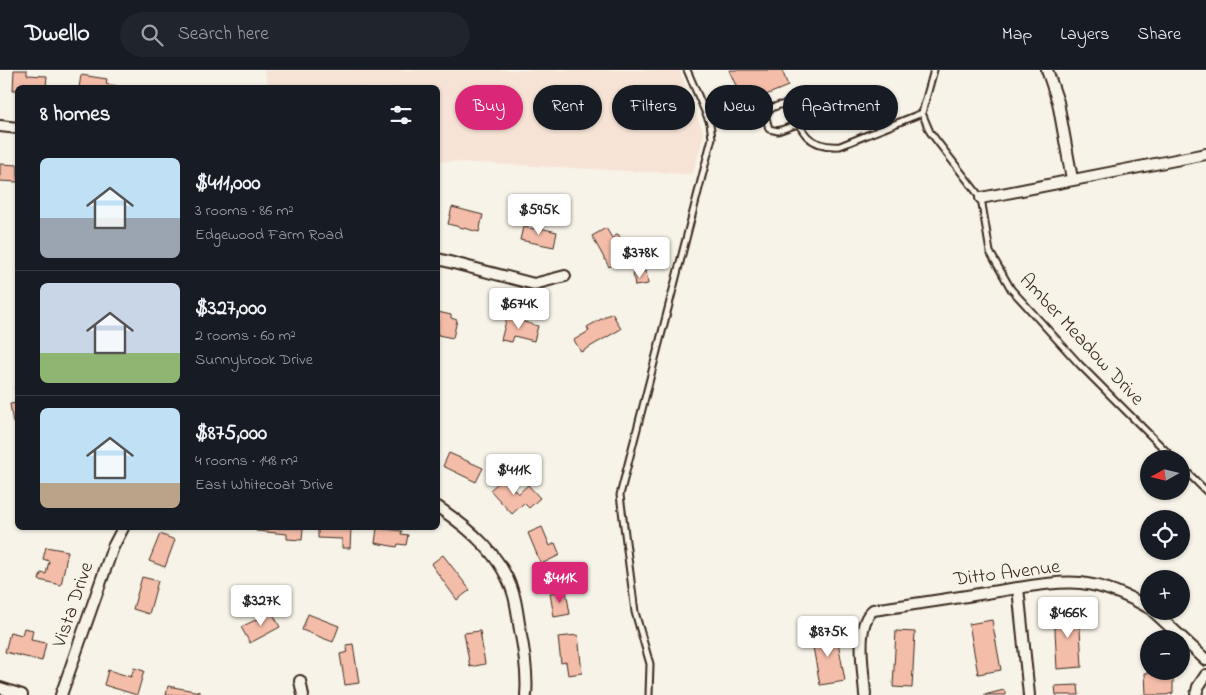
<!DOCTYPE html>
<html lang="en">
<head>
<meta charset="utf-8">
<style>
  body { margin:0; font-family:"Indie Flower",sans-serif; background:#20242c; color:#f1f3f6; height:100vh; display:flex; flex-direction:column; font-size:19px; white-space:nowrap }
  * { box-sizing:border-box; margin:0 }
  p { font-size:16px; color:#9ea1a6 }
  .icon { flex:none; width:28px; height:28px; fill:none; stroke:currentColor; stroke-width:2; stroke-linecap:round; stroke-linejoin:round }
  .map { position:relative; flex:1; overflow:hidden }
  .side { position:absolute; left:15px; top:15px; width:425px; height:445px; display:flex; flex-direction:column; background:#171b24; border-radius:8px; box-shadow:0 1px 4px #0004 }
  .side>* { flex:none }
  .hud { position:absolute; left:455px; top:15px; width:475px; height:45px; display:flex; gap:10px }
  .needle { width:32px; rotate:262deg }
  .controls { position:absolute; left:1140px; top:380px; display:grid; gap:10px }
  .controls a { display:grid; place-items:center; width:50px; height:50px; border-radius:50%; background:#171b24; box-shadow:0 1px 4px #0004; font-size:25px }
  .price { position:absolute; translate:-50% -42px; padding:0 11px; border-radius:5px; background:#fff; color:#222; font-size:16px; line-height:32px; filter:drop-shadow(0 1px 2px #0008) }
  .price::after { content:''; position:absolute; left:50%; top:30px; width:15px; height:11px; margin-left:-8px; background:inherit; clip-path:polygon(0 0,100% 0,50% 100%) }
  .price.on { background:#db2777; color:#fff }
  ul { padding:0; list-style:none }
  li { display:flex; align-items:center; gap:15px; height:125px; padding:0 25px }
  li+li { border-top:1px solid #363941 }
  li span { display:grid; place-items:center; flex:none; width:140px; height:100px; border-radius:8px; color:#555 }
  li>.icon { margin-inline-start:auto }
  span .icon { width:60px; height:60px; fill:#fffc; stroke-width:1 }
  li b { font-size:21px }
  h2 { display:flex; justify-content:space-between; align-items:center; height:60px; padding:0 25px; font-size:21px }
  .tag { padding:0 18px; border-radius:22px; background:#171b24; box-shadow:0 1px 4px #0004; font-size:18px; line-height:45px }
  .tag.on { background:#db2777; color:#fff }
  header { display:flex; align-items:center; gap:30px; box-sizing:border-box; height:70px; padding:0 25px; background:#171b24; border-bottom:1px solid #363941 }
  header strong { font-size:24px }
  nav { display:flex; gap:28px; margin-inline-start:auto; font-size:18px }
  .search { width:350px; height:45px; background:#20242c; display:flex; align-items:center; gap:12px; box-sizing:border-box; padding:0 18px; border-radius:28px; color:#9ea1a6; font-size:19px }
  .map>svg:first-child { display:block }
</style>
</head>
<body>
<header>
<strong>Dwello</strong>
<div class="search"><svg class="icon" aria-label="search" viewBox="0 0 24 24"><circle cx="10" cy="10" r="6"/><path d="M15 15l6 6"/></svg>Search here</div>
<nav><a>Map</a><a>Layers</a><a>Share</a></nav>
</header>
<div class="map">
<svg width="1206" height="625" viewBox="0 0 1206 625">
  <rect width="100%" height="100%" fill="#f7f3e8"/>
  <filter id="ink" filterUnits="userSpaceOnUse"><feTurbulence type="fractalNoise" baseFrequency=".02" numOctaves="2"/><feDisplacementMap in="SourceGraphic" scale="10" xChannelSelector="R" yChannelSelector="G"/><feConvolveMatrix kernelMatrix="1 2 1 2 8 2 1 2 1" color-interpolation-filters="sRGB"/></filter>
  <g filter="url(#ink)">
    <polygon fill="#f6e3d5" points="264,0 679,0 704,64 693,103 686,104 438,91 438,18 269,17"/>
    <g fill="#f4bda9" stroke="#3b2a1e">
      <polygon points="14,0 27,0 27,5 47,6 46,18 18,18 18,20 13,20"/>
      <polygon points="729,0 782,0 788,16 744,34"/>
      <polygon points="81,5 107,9 106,14 117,16 117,18 79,18"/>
      <polygon points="0,94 18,95 18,112 0,111"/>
      <polygon points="452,137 483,145 479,162 448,154"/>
      <polygon points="523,157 534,159 535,157 557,162 554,177 520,170"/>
      <polygon points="606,158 612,168 618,164 624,174 619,177 625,188 609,197 592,166"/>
      <polygon points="646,201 648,214 635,216 633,203"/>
      <polygon points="438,242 451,245 451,248 457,250 453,268 438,265"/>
      <polygon points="612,243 621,259 581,282 574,270 589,261 587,257"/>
      <polygon points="507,247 538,256 534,271 514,266 512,272 501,270"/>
      <polygon points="18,316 18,353 13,353 10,334 17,333 15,317"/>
      <polygon points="449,383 483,398 476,412 443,396"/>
      <polygon points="504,408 518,424 528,415 540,428 529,438 524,433 512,444 490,420"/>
      <polygon points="542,457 550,476 555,473 560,485 541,494 528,463"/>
      <polygon points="256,458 303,458 302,470 287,469 287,464 256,461"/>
      <polygon points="318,458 351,458 350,478 342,478 342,469 318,468"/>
      <polygon points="377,458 402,461 401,464 408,465 406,475 398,474 397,477 375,473"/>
      <polygon points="160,464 175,470 165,497 149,491"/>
      <polygon points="46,477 68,481 61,515 39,510 41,503 46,504 49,491 43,489"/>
      <polygon points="443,485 470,520 457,530 431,494"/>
      <polygon points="142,507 158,511 149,544 133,539"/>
      <polygon points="566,521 570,544 554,547 550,523"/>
      <polygon points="1079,540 1082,597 1057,599 1054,541"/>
      <polygon points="272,542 280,557 250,573 241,557"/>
      <polygon points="308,544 339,556 333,572 302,560"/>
      <polygon points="992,550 1001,600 978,604 969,554"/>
      <polygon points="24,558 33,560 31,570 46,573 42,591 5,582 10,562 22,565"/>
      <polygon points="480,561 485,594 470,597 464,563"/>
      <polygon points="836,561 845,611 820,615 811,566"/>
      <polygon points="896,561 915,562 912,618 893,617"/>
      <polygon points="578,565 582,603 568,605 566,592 561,593 558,567"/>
      <polygon points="353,574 359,613 345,615 340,584 348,582 346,575"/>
      <polygon points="134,598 144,601 137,625 104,615 108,600 131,607"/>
      <polygon points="1166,602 1167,609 1173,609 1173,623 1166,625 1141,625 1146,625 1145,603"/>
      <polygon points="1078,615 1079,625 1056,625 1055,616"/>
      <polygon points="168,616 200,622 199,625 166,625"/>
      <polygon points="1004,620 1006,625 984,625"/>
    </g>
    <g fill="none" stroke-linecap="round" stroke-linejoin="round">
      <defs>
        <g id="service">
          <polyline points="934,0 922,43 930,62 981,128 990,182 1011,219 1080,295 1174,389"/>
          <path d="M798 54 778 61 769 59 765 44C772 36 780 33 791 35 801 61 807 78 840 76L922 43"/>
          <polyline points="1181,396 1206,421"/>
          <polyline points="649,625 650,594 635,542 620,425 712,68 710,53 687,0"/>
        </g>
        <g id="minor">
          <polyline points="1047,0 1058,32 1072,109"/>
          <polyline points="0,56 18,58"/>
          <polyline points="981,128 1206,84"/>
          <polyline points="438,189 534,214 565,206"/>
          <path d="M438 437C470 459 503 486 514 526 517 537 518 548 520 560 524 580 528 604 526 625"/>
          <polyline points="1018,518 1029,625"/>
          <polyline points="1153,541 1206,590"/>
          <polyline points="300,611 303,625"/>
          <polyline points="0,618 22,625"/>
          <polyline points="61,625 113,477 123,458"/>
          <path d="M865 625C864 602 854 556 873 540 915 534 956 528 998 521 1025 517 1054 511 1081 513 1104 516 1129 526 1149 538"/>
          <polyline points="1196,625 1198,617 1206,605"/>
        </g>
      </defs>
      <use href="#service" stroke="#3b2a1e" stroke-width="9"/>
      <use href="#minor" stroke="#3b2a1e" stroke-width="14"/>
      <use href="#service" stroke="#f7f3e8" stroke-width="5"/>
      <use href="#minor" stroke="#f7f3e8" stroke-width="10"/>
    </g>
  </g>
  <g text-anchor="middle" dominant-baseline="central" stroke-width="4" stroke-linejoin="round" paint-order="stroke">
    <g font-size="20" fill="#3b2a1e" stroke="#f7f3e8">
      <text transform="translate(1081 270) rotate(47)">Amber Meadow Drive</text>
      <text transform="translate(1007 504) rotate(-7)">Ditto Avenue</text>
      <text transform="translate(74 535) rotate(-71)">Vista Drive</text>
    </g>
  </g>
</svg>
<div class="controls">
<a><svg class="needle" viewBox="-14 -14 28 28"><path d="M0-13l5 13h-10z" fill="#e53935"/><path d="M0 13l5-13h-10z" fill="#9ea1a6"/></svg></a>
<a><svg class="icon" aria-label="locate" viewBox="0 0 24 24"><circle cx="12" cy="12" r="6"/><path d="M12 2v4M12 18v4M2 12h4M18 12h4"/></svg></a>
<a>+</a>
<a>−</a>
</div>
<b class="price" style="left:539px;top:166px">$595K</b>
<b class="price" style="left:640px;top:209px">$378K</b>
<b class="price" style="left:519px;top:260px">$674K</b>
<b class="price" style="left:514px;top:426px">$411K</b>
<b class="price on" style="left:560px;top:534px">$411K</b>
<b class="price" style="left:261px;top:557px">$327K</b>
<b class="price" style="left:1068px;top:569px">$466K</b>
<b class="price" style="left:828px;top:588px">$875K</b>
<div class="hud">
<a class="tag on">Buy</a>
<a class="tag">Rent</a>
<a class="tag">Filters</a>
<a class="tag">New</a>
<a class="tag">Apartment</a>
</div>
<section class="side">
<h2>8 homes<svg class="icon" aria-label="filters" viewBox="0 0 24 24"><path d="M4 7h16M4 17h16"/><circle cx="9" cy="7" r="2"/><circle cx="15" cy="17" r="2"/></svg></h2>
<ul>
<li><span style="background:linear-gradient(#bfe0f5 60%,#9aa5b1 0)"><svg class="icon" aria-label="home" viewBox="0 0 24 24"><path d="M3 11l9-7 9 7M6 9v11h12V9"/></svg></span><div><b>$411,000</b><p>3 rooms · 86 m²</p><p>Edgewood Farm Road</p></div></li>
<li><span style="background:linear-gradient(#c9d6e8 70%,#8fb573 0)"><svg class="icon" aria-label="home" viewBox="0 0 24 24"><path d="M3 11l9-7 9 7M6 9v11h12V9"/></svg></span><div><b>$327,000</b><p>2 rooms · 60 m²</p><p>Sunnybrook Drive</p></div></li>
<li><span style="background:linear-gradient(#bfe0f5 75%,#b9a48a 0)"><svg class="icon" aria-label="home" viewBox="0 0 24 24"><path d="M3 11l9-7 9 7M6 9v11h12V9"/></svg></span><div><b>$875,000</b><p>4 rooms · 148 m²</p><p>East Whitecoat Drive</p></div></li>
</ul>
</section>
</div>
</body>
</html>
